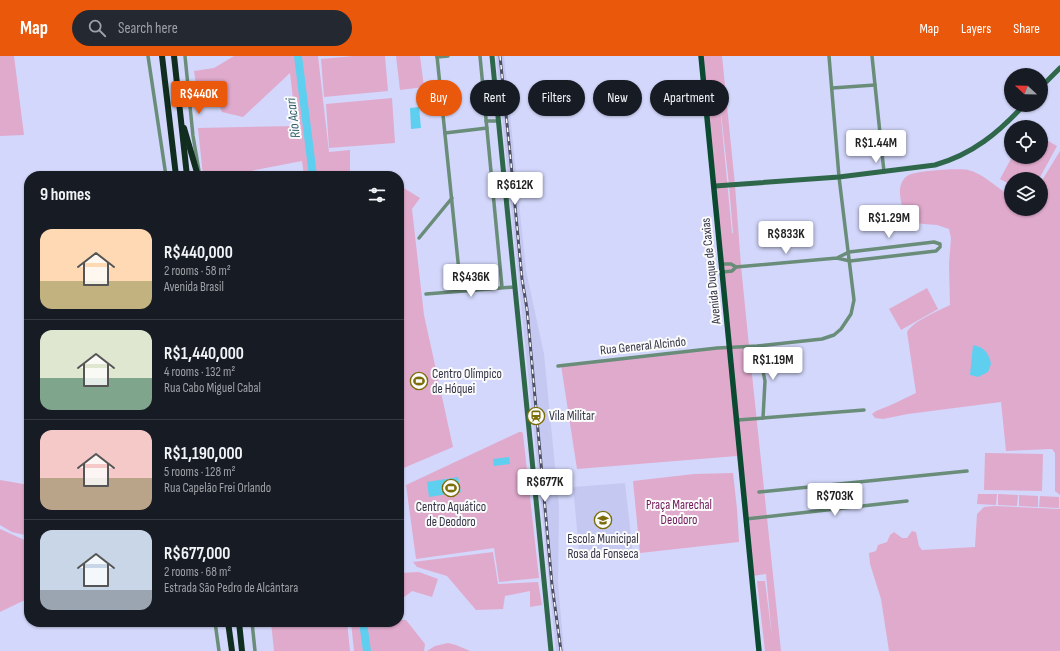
<!DOCTYPE html>
<html lang="en">
<head>
<meta charset="utf-8">
<style>
  body { margin:0; font-family:"Sofia Sans Condensed",sans-serif; background:#242831; color:#f1f3f6; height:100vh; display:flex; flex-direction:column; font-size:15px; white-space:nowrap }
  * { box-sizing:border-box; margin:0 }
  p { font-size:13px; color:#9ea1a6 }
  .icon { flex:none; width:22px; height:22px; fill:none; stroke:currentColor; stroke-width:2; stroke-linecap:round; stroke-linejoin:round }
  .map { position:relative; flex:1; overflow:hidden }
  .side { position:absolute; left:24px; top:115px; width:380px; height:456px; display:flex; flex-direction:column; background:#171b24; border-radius:16px; box-shadow:0 1px 3px #0004 }
  .side>* { flex:none }
  .banner { position:absolute; left:416px; top:24px; width:380px; height:36px; display:flex; gap:8px }
  .needle { width:26px; rotate:292deg }
  .tools { position:absolute; left:1004px; top:12px; display:grid; gap:8px }
  .tools a { display:grid; place-items:center; width:44px; height:44px; border-radius:50%; background:#171b24; box-shadow:0 1px 3px #0004; font-size:20px }
  .price { position:absolute; translate:-50% -34px; padding:0 9px; border-radius:4px; background:#fff; color:#222; font-size:13px; line-height:26px; filter:drop-shadow(0 1px 2px #0008) }
  .price::after { content:''; position:absolute; left:50%; top:24px; width:12px; height:9px; margin-left:-6px; background:inherit; clip-path:polygon(0 0,100% 0,50% 100%) }
  .price.active { background:#ea580c; color:#fff }
  ul { padding:0; list-style:none }
  li { display:flex; align-items:center; gap:12px; height:100px; padding:0 16px }
  li+li { border-top:1px solid #363941 }
  li span { display:grid; place-items:center; flex:none; width:112px; height:80px; border-radius:12px; color:#555 }
  li>.icon { margin-inline-start:auto }
  span .icon { width:48px; height:48px; fill:#fffc; stroke-width:1 }
  li b { font-size:17px }
  h2 { display:flex; justify-content:space-between; align-items:center; height:48px; padding:0 16px; font-size:17px }
  .chip { padding:0 14px; border-radius:18px; background:#171b24; box-shadow:0 1px 3px #0004; font-size:14px; line-height:36px }
  .chip.active { background:#ea580c; color:#fff }
  header { display:flex; align-items:center; gap:24px; box-sizing:border-box; height:56px; padding:0 20px; background:#ea580c; color:#fff }
  header strong { font-size:19px }
  nav { display:flex; gap:22px; margin-inline-start:auto; font-size:14px }
  .search { width:280px; height:36px; background:#242831; display:flex; align-items:center; gap:10px; box-sizing:border-box; padding:0 14px; border-radius:22px; color:#9ea1a6; font-size:15px }
  .map>svg:first-child { display:block }
</style>
</head>
<body>
<header>
<strong>Map</strong>
<div class="search"><svg class="icon" aria-label="search" viewBox="0 0 24 24"><circle cx="10" cy="10" r="6"/><path d="M15 15l6 6"/></svg>Search here</div>
<nav><a>Map</a><a>Layers</a><a>Share</a></nav>
</header>
<div class="map">
<svg width="1060" height="595" viewBox="0 0 1060 595">
  <rect width="100%" height="100%" fill="#d3d7fb"/>
  <g fill="#c5c9f2">
    <polygon points="496,0 504,0 526,214 544,298 559,451 558,527 564,595 556,595"/>
    <polygon points="625,427 633,498 580,504 573,431"/>
  </g>
  <g fill="#e0aacd" fill-rule="evenodd">
    <polygon points="0,0 14,0 24,79 0,80"/>
    <polygon points="234,0 318,0 329,96 350,94 350,120 304,120 302,105 225,120 203,120 198,72 296,70 290,17 243,61 222,56 216,40 198,41 194,15 214,12"/>
    <polygon points="354,0 385,0 388,35 324,41 321,3"/>
    <polygon points="396,0 420,0 424,31 400,34"/>
    <path d="M700 0H722L735 129 741 210 749 290 781 595H765L757 525H765L772 581 766 518 752 520 737 400 577 413 561 309 729 291ZM718 30 729 129 733 177H732Z"/>
    <polygon points="392,42 395,87 329,92 326,48"/>
    <polygon points="1041,81 1057,90 1039,123 1011,123 1011,129 1000,123 1012,101 1041,101"/>
    <path d="M1060 95V439L1055 435V397L1052 393 1006 395 1001 346 908 358 883 363 875 362 872 358 876 355 891 349 916 337 907 276C913 265 938 255 950 249L949 208 951 182 949 173C945 172 941 170 937 169 928 168 919 169 911 164 904 160 902 152 901 145 899 136 899 126 907 120 914 115 958 112 968 114 982 117 995 130 1007 138H1011V153H1041V126Z"/>
    <polygon points="399,129 420,142 412,153 424,259 453,391 399,414"/>
    <polygon points="927,232 938,253 901,274 889,253"/>
    <polygon points="519,376 522,376 523,378 539,522 499,526 494,492 416,503 406,429"/>
    <polygon points="985,397 1043,398 1042,435 984,434"/>
    <polygon points="733,417 737,453 739,486 640,497 633,425 694,418"/>
    <polygon points="0,424 29,429 29,480 12,476 0,469"/>
    <polygon points="855,434 856,445 836,447 835,436"/>
    <polygon points="978,438 997,438 996,449 977,448"/>
    <polygon points="998,438 1018,439 1017,450 998,449"/>
    <polygon points="1019,439 1038,440 1038,451 1019,450"/>
    <polygon points="1040,440 1059,441 1059,452 1039,451"/>
    <polygon points="994,450 1060,453 1060,595 889,595 881,543 870,508 869,497 876,495 878,489 887,486 890,479 894,476 902,482 907,482 912,475 916,476 919,490 922,494 975,491 977,458 984,451"/>
    <polygon points="0,473 29,486 29,542 0,556"/>
    <polygon points="493,496 498,528 538,526 542,549 530,551 530,535 505,540 503,553 476,554 447,520 417,511 413,506"/>
    <polygon points="419,516 438,523 432,541 412,535 399,545 399,517"/>
    <polygon points="399,564 406,564 425,588 424,595 354,595 351,566 399,566"/>
    <polygon points="271,566 347,566 350,595 274,595"/>
    <polygon points="448,587 456,589 470,595 427,595 435,590"/>
  </g>
  <g fill="#5fcfef">
    <polygon points="419,51 421,72 411,73 410,52"/>
    <path d="M973 289C984 291 989 297 991 308L988 316 978 321 970 319Z"/>
    <polygon points="509,401 510,408 494,410 493,403"/>
    <polygon points="458,421 461,436 429,441 427,426"/>
  </g>
  <g fill="none" stroke-linecap="round" stroke-linejoin="round">
    <g stroke="#5fcfef" stroke-width="8">
      <polyline points="298,0 313,120"/>
      <polyline points="363,566 367,595"/>
    </g>
    <g stroke="#698d79" stroke-width="3.5">
      <polyline points="148,0 166,120"/>
      <polyline points="185,0 193,80 199,115"/>
      <polyline points="437,0 461,235"/>
      <polyline points="480,0 502,231"/>
      <polyline points="872,0 884,116"/>
      <polyline points="437,1 448,0"/>
      <polyline points="832,32 875,29"/>
      <polyline points="486,65 499,65"/>
      <polyline points="445,77 487,72"/>
      <polyline points="419,182 452,142"/>
      <polyline points="722,208 731,208 736,211 837,202 850,205 936,195 940,191 940,188 934,186 849,196 837,202"/>
      <polyline points="723,216 732,215 736,211"/>
      <polyline points="426,238 514,231"/>
      <polyline points="758,290 765,325 763,362"/>
      <polyline points="558,310 717,292 758,290 822,283 834,279 841,273 851,258 854,244 839,121 829,0"/>
      <polyline points="738,364 864,354"/>
      <polyline points="759,436 967,415"/>
      <polyline points="746,463 907,445"/>
      <polyline points="215,566 219,595"/>
      <polyline points="252,566 255,595"/>
    </g>
    <g stroke="#2f674b" stroke-width="5">
      <polyline points="492,0 551,595"/>
      <polyline points="1041,31 1060,12"/>
      <path d="M715 130 839 121 935 109C973 98 998 77 1024 49"/>
    </g>
    <polyline stroke="#0b4930" stroke-width="5.5" points="701,0 759,595"/>
    <g stroke="#102d1f" stroke-width="6">
      <polyline points="162,0 176,120"/>
      <polyline points="174,0 187,120"/>
      <polyline points="184,72 198,120"/>
      <polyline points="228,566 232,595"/>
      <polyline points="239,566 242,595"/>
    </g>
    <defs>
      <polyline id="rail" points="500,0 510,97 522,223 527,253 552,529 561,595"/>
    </defs>
    <use href="#rail" stroke="#4e5065" stroke-width="3"/>
    <use href="#rail" stroke="#fbfbfb" stroke-width="1.5" stroke-dasharray="4.5" stroke-linecap="butt"/>
  </g>
  <defs>
    <symbol id="stadium-ring" viewBox="-11 -11 22 22"><circle r="9.5" fill="#fbfbfb" stroke="#7b6d08" stroke-width="1.5"/><path d="M0-5a6.5 5 0 1 0 0 10a6.5 5 0 1 0 0-10ZM-3.5-1.8h7v3.6h-7Z" fill="#7b6d08"/></symbol>
    <symbol id="station-ring" viewBox="-11 -11 22 22"><circle r="9.5" fill="#fbfbfb" stroke="#7b6d08" stroke-width="1.5"/><path d="M-3-6H3Q5-6 5-4V2Q5 4 3 4L4.5 6H3L1.5 4h-3L-3 6H-4.5L-3 4Q-5 4-5 2V-4Q-5-6-3-6ZM-3.5-4v3h7v-3ZM-3.5 1v1.5H-2V1ZM2 1v1.5H3.5V1Z" fill="#7b6d08"/></symbol>
    <symbol id="school-ring" viewBox="-11 -11 22 22"><circle r="9.5" fill="#fbfbfb" stroke="#7b6d08" stroke-width="1.5"/><path d="M0-5L7-2L0 1L-7-2ZM-4 1L0 2.5L4 1V4Q0 6-4 4Z" fill="#7b6d08"/></symbol>
  </defs>
  <g fill-rule="evenodd">
    <use href="#stadium-ring" x="409" y="315" width="20" height="20"/>
    <use href="#station-ring" x="526" y="350" width="20" height="20"/>
    <use href="#stadium-ring" x="441" y="422" width="20" height="20"/>
    <use href="#school-ring" x="593" y="454" width="20" height="20"/>
  </g>
  <g text-anchor="middle" dominant-baseline="central" stroke-width="4" stroke-linejoin="round" paint-order="stroke">
    <g font-size="13" fill="#343547" stroke="#fbfbfb">
      <text transform="translate(711 215) rotate(-96)">Avenida Duque de Caxias</text>
      <text transform="translate(643 290) rotate(-6)">Rua General Alcindo</text>
    </g>
    <g font-size="13" fill="#343547" stroke="#fbfbfb" text-anchor="start">
      <text x="432" y="318">Centro Olímpico<tspan x="432" dy="15">de Hóquei</tspan></text>
      <text x="549" y="360">Vila Militar</text>
      <text x="451" y="451" text-anchor="middle">Centro Aquático<tspan x="451" dy="15">de Deodoro</tspan></text>
      <text x="603" y="483" text-anchor="middle">Escola Municipal<tspan x="603" dy="15">Rosa da Fonseca</tspan></text>
    </g>
    <g font-size="13" fill="#6f185a" stroke="#fbfbfb">
      <text x="679" y="449">Praça Marechal<tspan x="679" dy="15">Deodoro</tspan></text>
    </g>
    <g font-size="14" font-style="italic" fill="#2f5e6c" stroke="#fbfbfb">
      <text transform="translate(293 62) rotate(-97)">Rio Acari</text>
    </g>
  </g>
</svg>
<div class="tools">
<a><svg class="needle" viewBox="-14 -14 28 28"><path d="M0-13l5 13h-10z" fill="#e53935"/><path d="M0 13l5-13h-10z" fill="#9ea1a6"/></svg></a>
<a><svg class="icon" aria-label="locate" viewBox="0 0 24 24"><circle cx="12" cy="12" r="6"/><path d="M12 2v4M12 18v4M2 12h4M18 12h4"/></svg></a>
<a><svg class="icon" aria-label="layers" viewBox="0 0 24 24"><path d="M12 4l9 5-9 5-9-5zM3 14l9 5 9-5"/></svg></a>
</div>
<b class="price active" style="left:199px;top:59px">R$440K</b>
<b class="price" style="left:876px;top:108px">R$1.44M</b>
<b class="price" style="left:515px;top:150px">R$612K</b>
<b class="price" style="left:889px;top:183px">R$1.29M</b>
<b class="price" style="left:786px;top:199px">R$833K</b>
<b class="price" style="left:471px;top:242px">R$436K</b>
<b class="price" style="left:773px;top:325px">R$1.19M</b>
<b class="price" style="left:545px;top:447px">R$677K</b>
<b class="price" style="left:835px;top:461px">R$703K</b>
<div class="banner">
<a class="chip active">Buy</a>
<a class="chip">Rent</a>
<a class="chip">Filters</a>
<a class="chip">New</a>
<a class="chip">Apartment</a>
</div>
<section class="side">
<h2>9 homes<svg class="icon" aria-label="filters" viewBox="0 0 24 24"><path d="M4 7h16M4 17h16"/><circle cx="9" cy="7" r="2"/><circle cx="15" cy="17" r="2"/></svg></h2>
<ul>
<li><span style="background:linear-gradient(#ffd9b3 65%,#c2b280 0)"><svg class="icon" aria-label="home" viewBox="0 0 24 24"><path d="M3 11l9-7 9 7M6 9v11h12V9"/></svg></span><div><b>R$440,000</b><p>2 rooms · 58 m²</p><p>Avenida Brasil</p></div></li>
<li><span style="background:linear-gradient(#dfe7d0 60%,#7fa58c 0)"><svg class="icon" aria-label="home" viewBox="0 0 24 24"><path d="M3 11l9-7 9 7M6 9v11h12V9"/></svg></span><div><b>R$1,440,000</b><p>4 rooms · 132 m²</p><p>Rua Cabo Miguel Cabal</p></div></li>
<li><span style="background:linear-gradient(#f6c9c9 60%,#b9a48a 0)"><svg class="icon" aria-label="home" viewBox="0 0 24 24"><path d="M3 11l9-7 9 7M6 9v11h12V9"/></svg></span><div><b>R$1,190,000</b><p>5 rooms · 128 m²</p><p>Rua Capelão Frei Orlando</p></div></li>
<li><span style="background:linear-gradient(#c9d6e8 75%,#9aa5b1 0)"><svg class="icon" aria-label="home" viewBox="0 0 24 24"><path d="M3 11l9-7 9 7M6 9v11h12V9"/></svg></span><div><b>R$677,000</b><p>2 rooms · 68 m²</p><p>Estrada São Pedro de Alcântara</p></div></li>
</ul>
</section>
</div>
</body>
</html>
